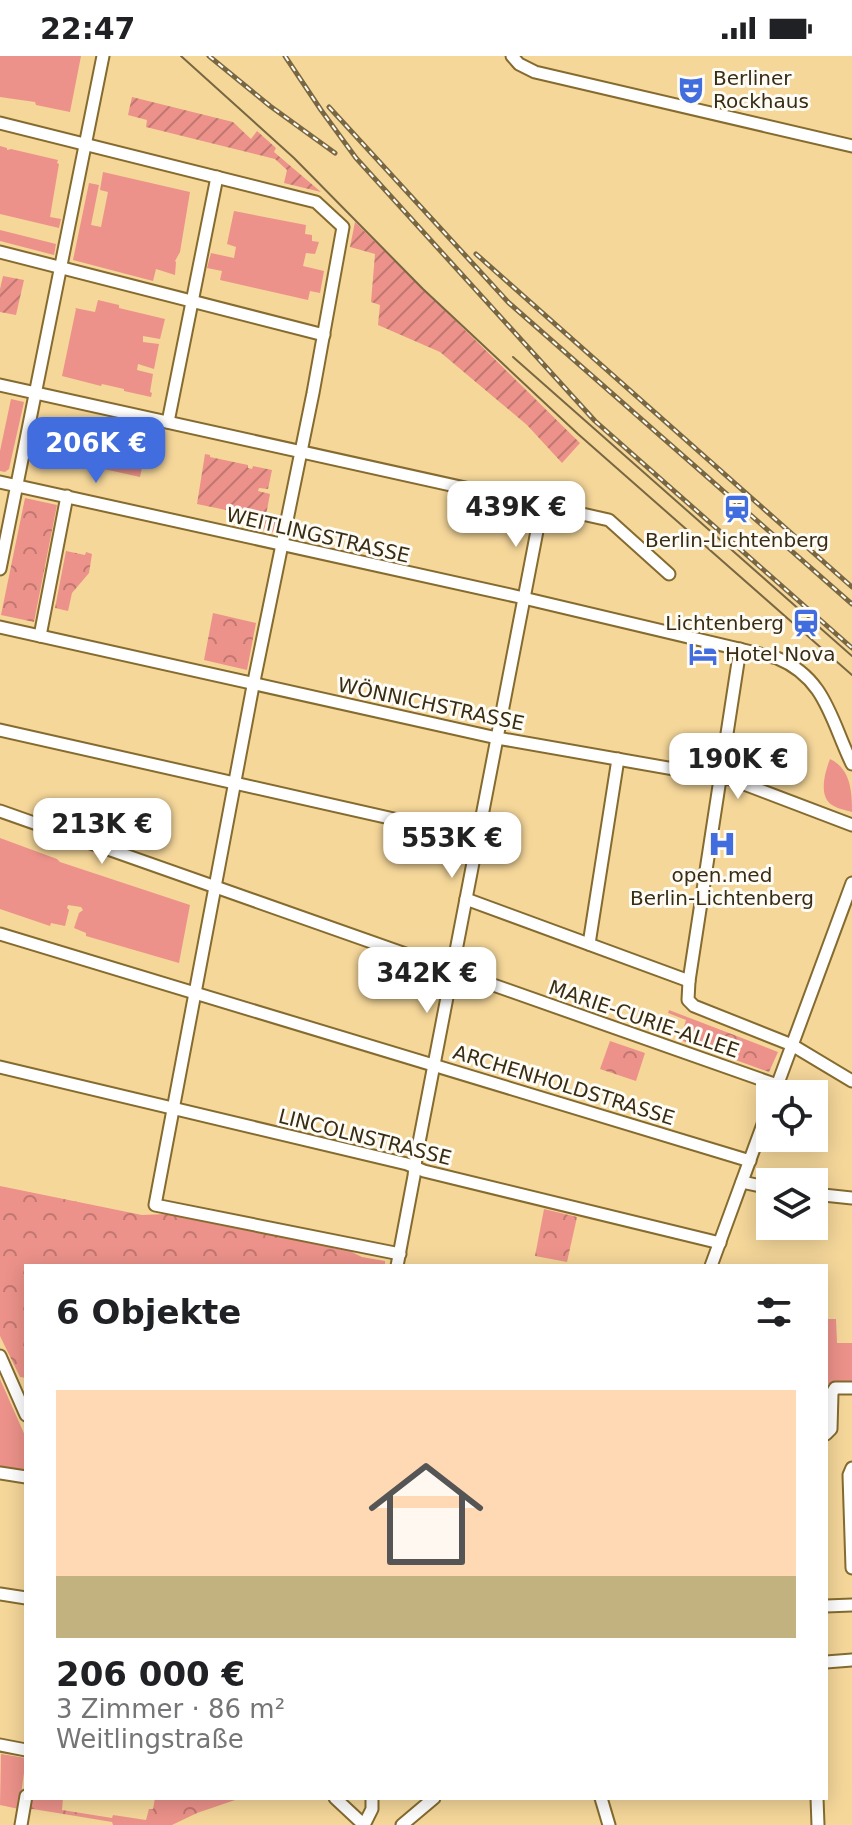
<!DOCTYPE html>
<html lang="de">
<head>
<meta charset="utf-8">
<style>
  body { margin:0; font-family:"DejaVu Sans",sans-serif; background:#f6f6f6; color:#202124; height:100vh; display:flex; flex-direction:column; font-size:30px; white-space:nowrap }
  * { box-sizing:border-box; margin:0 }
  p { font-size:26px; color:#757577 }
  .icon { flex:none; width:44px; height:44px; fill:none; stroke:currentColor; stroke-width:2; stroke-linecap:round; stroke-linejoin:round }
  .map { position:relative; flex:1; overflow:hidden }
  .panel { position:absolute; left:24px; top:1208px; width:804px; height:536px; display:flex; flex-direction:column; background:#fff; border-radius:0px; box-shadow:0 4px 20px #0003 }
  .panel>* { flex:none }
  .controls { position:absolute; left:756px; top:1024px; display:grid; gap:16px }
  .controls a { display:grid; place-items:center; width:72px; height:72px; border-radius:0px; background:#fff; box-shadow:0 4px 20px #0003; font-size:40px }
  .price { position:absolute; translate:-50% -68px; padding:0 18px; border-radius:16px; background:#fff; color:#222; font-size:26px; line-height:52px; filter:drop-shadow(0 2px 4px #0008) }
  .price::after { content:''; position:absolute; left:50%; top:48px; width:24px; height:18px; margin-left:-12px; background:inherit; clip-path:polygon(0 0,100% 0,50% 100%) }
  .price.active { background:#416dde; color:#fff }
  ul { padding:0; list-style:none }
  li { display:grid; align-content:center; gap:16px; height:424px; padding:0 32px }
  li span { display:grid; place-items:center; height:248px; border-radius:0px; color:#555 }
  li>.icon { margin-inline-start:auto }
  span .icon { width:144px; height:144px; fill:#fffc; stroke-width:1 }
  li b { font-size:34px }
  h2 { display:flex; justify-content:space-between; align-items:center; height:96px; padding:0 32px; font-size:34px }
  .status { display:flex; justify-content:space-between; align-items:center; height:56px; padding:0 40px; background:#fff; direction:ltr }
  .status svg { height:22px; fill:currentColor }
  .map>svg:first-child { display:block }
</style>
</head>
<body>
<div class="status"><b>22:47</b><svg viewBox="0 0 49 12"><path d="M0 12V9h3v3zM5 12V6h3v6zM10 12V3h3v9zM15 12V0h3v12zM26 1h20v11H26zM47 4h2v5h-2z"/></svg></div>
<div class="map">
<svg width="852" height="1769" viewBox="0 0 852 1769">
  <defs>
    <pattern id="park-crowns" width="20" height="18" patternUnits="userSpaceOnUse" patternTransform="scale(2)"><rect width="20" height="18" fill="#ec928a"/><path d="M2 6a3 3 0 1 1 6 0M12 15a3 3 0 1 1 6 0" fill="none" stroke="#c07770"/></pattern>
    <pattern id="garden-furrows" width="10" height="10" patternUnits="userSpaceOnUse" patternTransform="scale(2)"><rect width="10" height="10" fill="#ec928a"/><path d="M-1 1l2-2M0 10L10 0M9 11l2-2" fill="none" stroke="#c07770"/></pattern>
  </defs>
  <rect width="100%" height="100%" fill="#f5d79a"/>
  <g fill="#ec928a">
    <polygon points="0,0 81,0 70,56 36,49 35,46 0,41"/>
    <polygon points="0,90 7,92 7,94 11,93 58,104 57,107 59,108 50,161 61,163 59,172 0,158"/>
    <polygon points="103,116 190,136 180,196 175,205 176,206 175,219 156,213 153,225 73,204 89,127 99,129 91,169 101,171 108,136 100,134"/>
    <polygon points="234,155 306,169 305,178 312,179 312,185 319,186 315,198 306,197 303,210 324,215 320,237 310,235 308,244 220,224 222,215 207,212 211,197 234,202 236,191 227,188"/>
    <polygon points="0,174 56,188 54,199 0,185"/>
    <polygon points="98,244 119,249 119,252 165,263 160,283 143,280 143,286 159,288 154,313 138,308 137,314 153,318 150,336 152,337 151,341 124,335 124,333 102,328 101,330 62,320 76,253 75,252 95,256"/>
    <polygon points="11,343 24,346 9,413 5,416 0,415 0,395"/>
    <polygon points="52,364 128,381 128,383 147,388 140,421 45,400 46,397 48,397 52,380 49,379"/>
    <path d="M830 703C851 713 852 736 852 756 846 754 838 753 832 749 818 740 825 716 830 703Z"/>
    <polygon points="0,782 57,803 60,806 190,849 179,907 86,880 86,877 74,872 79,857 83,854 81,851 68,849 67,852 69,854 65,870 51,867 50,870 0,853"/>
    <polygon points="826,1263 836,1263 837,1287 852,1287 852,1327 826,1328"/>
    <polygon points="0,1323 26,1382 26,1416 0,1412"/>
    <polygon points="1,1698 26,1702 19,1753 0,1749"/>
  </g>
  <g fill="url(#park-crowns)">
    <polygon points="25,442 57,449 34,566 1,559"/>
    <polygon points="66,495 85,499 86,496 92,498 89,517 72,537 68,555 55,552"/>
    <polygon points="213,557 256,567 247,614 204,604"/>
    <polygon points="669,954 778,996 769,1016 680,984 686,964 668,957"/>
    <polygon points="610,985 645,997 636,1025 600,1013"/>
    <polygon points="0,1130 142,1159 166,1158 350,1195 362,1201 385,1205 385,1210 26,1210 26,1322 20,1321 0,1280"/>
    <polygon points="544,1153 577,1161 567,1206 535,1200"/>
    <polygon points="31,1742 63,1742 62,1754 112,1762 113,1759 146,1764 149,1753 153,1753 155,1742 212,1744 241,1742 197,1757 172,1769 113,1769 112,1766 33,1753 29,1754"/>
  </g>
  <g fill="url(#garden-furrows)">
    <polygon points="132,41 233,66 251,83 257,75 276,92 274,96 321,136 284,127 287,114 275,103 146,71 147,64 128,59"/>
    <polygon points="355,166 580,387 562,407 527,369 440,296 378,269 380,249 371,246 375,198 350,191"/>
    <polygon points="3,220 24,224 16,259 0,256 0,233"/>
    <polygon points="205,398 210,399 210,401 248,409 248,412 252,413 253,410 272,414 268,433 259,432 258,435 270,438 266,459 276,462 274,476 248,470 250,459 197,448"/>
  </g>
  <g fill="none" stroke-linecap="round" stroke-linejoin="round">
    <defs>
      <g id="minor">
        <polyline points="512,0 519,8 535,16 852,90"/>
        <polyline points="0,67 316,146 343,171 313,337 252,635 155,1149 400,1198"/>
        <polyline points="0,196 324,279"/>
        <polyline points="0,329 609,464 669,518"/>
        <polyline points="168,366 217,121"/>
        <path d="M0 426 515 540 777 602C826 622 831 665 852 708"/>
        <polyline points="0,513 103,0"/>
        <polyline points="0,571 497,682 731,723 852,769"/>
        <polyline points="40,580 67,440"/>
        <polyline points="740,593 689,925 688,944 694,950 792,989 852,1025"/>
        <polyline points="0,674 478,782"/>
        <polyline points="0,755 777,1029"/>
        <polyline points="466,843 689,925"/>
        <polyline points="0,878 750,1105"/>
        <polyline points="589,888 618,703"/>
        <polyline points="0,1011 407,1108 424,1115 720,1187"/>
        <polyline points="774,1038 852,827"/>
        <polyline points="742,1126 770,1132"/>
        <polyline points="814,1138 852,1142"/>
        <polyline points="397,1210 414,1120 416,1102 542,449"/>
        <polyline points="711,1210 770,1049"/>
        <polyline points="0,1300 26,1359"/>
        <polyline points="826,1378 831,1373 832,1337 835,1332 852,1332"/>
        <polyline points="852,1412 849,1419 852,1512"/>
        <polyline points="0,1417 26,1421"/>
        <polyline points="0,1538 26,1542"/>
        <polyline points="826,1550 852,1549"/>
        <polyline points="826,1606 852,1604"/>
        <polyline points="0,1689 26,1694"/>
        <polyline points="335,1742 364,1769"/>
        <polyline points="601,1742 609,1769"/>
        <polyline points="817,1742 818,1769"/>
        <polyline points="21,1769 26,1740"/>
        <polyline points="364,1769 372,1753 372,1742"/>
        <polyline points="402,1769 434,1742"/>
      </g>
    </defs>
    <use href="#minor" stroke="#856b2f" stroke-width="15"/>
    <use href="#minor" stroke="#fff" stroke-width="11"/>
    <g stroke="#796742" stroke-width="2">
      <polyline points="181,0 294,102 423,233 578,378 852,619"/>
      <polyline points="513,301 852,600"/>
    </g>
    <defs>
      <g id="rail">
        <polyline points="209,0 270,50 335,97"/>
        <polyline points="285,0 321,54 356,102 595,365 852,592"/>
        <polyline points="329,51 509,247 852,548"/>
        <polyline points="476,198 852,531"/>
      </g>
    </defs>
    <use href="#rail" stroke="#796742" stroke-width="5"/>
    <use href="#rail" stroke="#fffcf6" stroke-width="2" stroke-dasharray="6" stroke-linecap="butt"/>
  </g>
  <defs>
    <symbol id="theatre-bare" viewBox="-9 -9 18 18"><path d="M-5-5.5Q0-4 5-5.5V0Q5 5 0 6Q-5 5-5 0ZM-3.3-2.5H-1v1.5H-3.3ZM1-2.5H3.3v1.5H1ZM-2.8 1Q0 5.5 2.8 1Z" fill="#416dde" stroke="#fffcf6" stroke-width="2.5" paint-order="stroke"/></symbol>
    <symbol id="station-bare" viewBox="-9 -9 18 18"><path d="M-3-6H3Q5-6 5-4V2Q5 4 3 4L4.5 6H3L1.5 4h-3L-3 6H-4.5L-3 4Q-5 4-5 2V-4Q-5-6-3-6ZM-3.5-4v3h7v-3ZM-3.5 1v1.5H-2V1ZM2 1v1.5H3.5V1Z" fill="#416dde" stroke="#fffcf6" stroke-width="2.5" paint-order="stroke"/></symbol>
    <symbol id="hotel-bare" viewBox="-9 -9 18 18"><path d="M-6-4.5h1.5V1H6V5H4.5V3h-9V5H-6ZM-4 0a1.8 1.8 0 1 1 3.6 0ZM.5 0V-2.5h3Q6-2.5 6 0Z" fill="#416dde" stroke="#fffcf6" stroke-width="2.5" paint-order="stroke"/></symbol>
    <symbol id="hospital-bare" viewBox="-9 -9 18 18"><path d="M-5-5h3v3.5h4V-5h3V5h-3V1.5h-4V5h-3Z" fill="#416dde" stroke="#fffcf6" stroke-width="2.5" paint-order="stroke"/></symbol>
  </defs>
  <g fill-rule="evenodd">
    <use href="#theatre-bare" x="671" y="14" width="40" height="40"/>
    <use href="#station-bare" x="717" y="433" width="40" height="40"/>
    <use href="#station-bare" x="786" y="547" width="40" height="40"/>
    <use href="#hotel-bare" x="683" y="578" width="40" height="40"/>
    <use href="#hospital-bare" x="702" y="768" width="40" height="40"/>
  </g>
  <g text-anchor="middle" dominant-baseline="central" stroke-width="6" stroke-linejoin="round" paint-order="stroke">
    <g font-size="20" fill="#382c14" stroke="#fffcf6" text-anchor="start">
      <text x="713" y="22">Berliner<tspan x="713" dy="23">Rockhaus</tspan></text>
      <text x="737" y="484" text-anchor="middle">Berlin-Lichtenberg</text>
      <text x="784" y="567" text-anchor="end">Lichtenberg</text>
      <text x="725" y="598">Hotel Nova</text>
      <text x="722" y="819" text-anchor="middle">open.med<tspan x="722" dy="23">Berlin-Lichtenberg</tspan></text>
    </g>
    <g font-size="20" fill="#382c14" stroke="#fffcf6">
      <text transform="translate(318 479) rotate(13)">WEITLINGSTRASSE</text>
      <text transform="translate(431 648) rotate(12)">WÖNNICHSTRASSE</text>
      <text transform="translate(644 963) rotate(19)">MARIE-CURIE-ALLEE</text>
      <text transform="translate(564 1029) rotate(17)">ARCHENHOLDSTRASSE</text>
      <text transform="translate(365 1081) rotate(14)">LINCOLNSTRASSE</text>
    </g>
  </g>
</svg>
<div class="controls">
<a><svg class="icon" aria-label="locate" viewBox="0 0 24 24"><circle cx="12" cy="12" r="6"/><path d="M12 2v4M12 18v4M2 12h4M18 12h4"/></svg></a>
<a><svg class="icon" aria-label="layers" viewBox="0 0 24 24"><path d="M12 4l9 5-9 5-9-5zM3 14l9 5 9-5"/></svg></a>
</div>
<b class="price active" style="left:96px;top:429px">206K €</b>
<b class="price" style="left:516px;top:493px">439K €</b>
<b class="price" style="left:738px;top:745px">190K €</b>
<b class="price" style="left:102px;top:810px">213K €</b>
<b class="price" style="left:452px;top:824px">553K €</b>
<b class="price" style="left:427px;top:959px">342K €</b>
<section class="panel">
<h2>6 Objekte<svg class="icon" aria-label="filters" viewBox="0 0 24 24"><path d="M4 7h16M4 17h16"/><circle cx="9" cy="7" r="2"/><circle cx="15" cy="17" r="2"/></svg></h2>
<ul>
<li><span style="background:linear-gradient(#ffd9b3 75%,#c2b280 0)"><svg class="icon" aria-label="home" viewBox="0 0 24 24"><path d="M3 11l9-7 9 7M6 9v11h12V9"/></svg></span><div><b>206 000 €</b><p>3 Zimmer · 86 m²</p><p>Weitlingstraße</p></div></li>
</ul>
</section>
</div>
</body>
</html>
